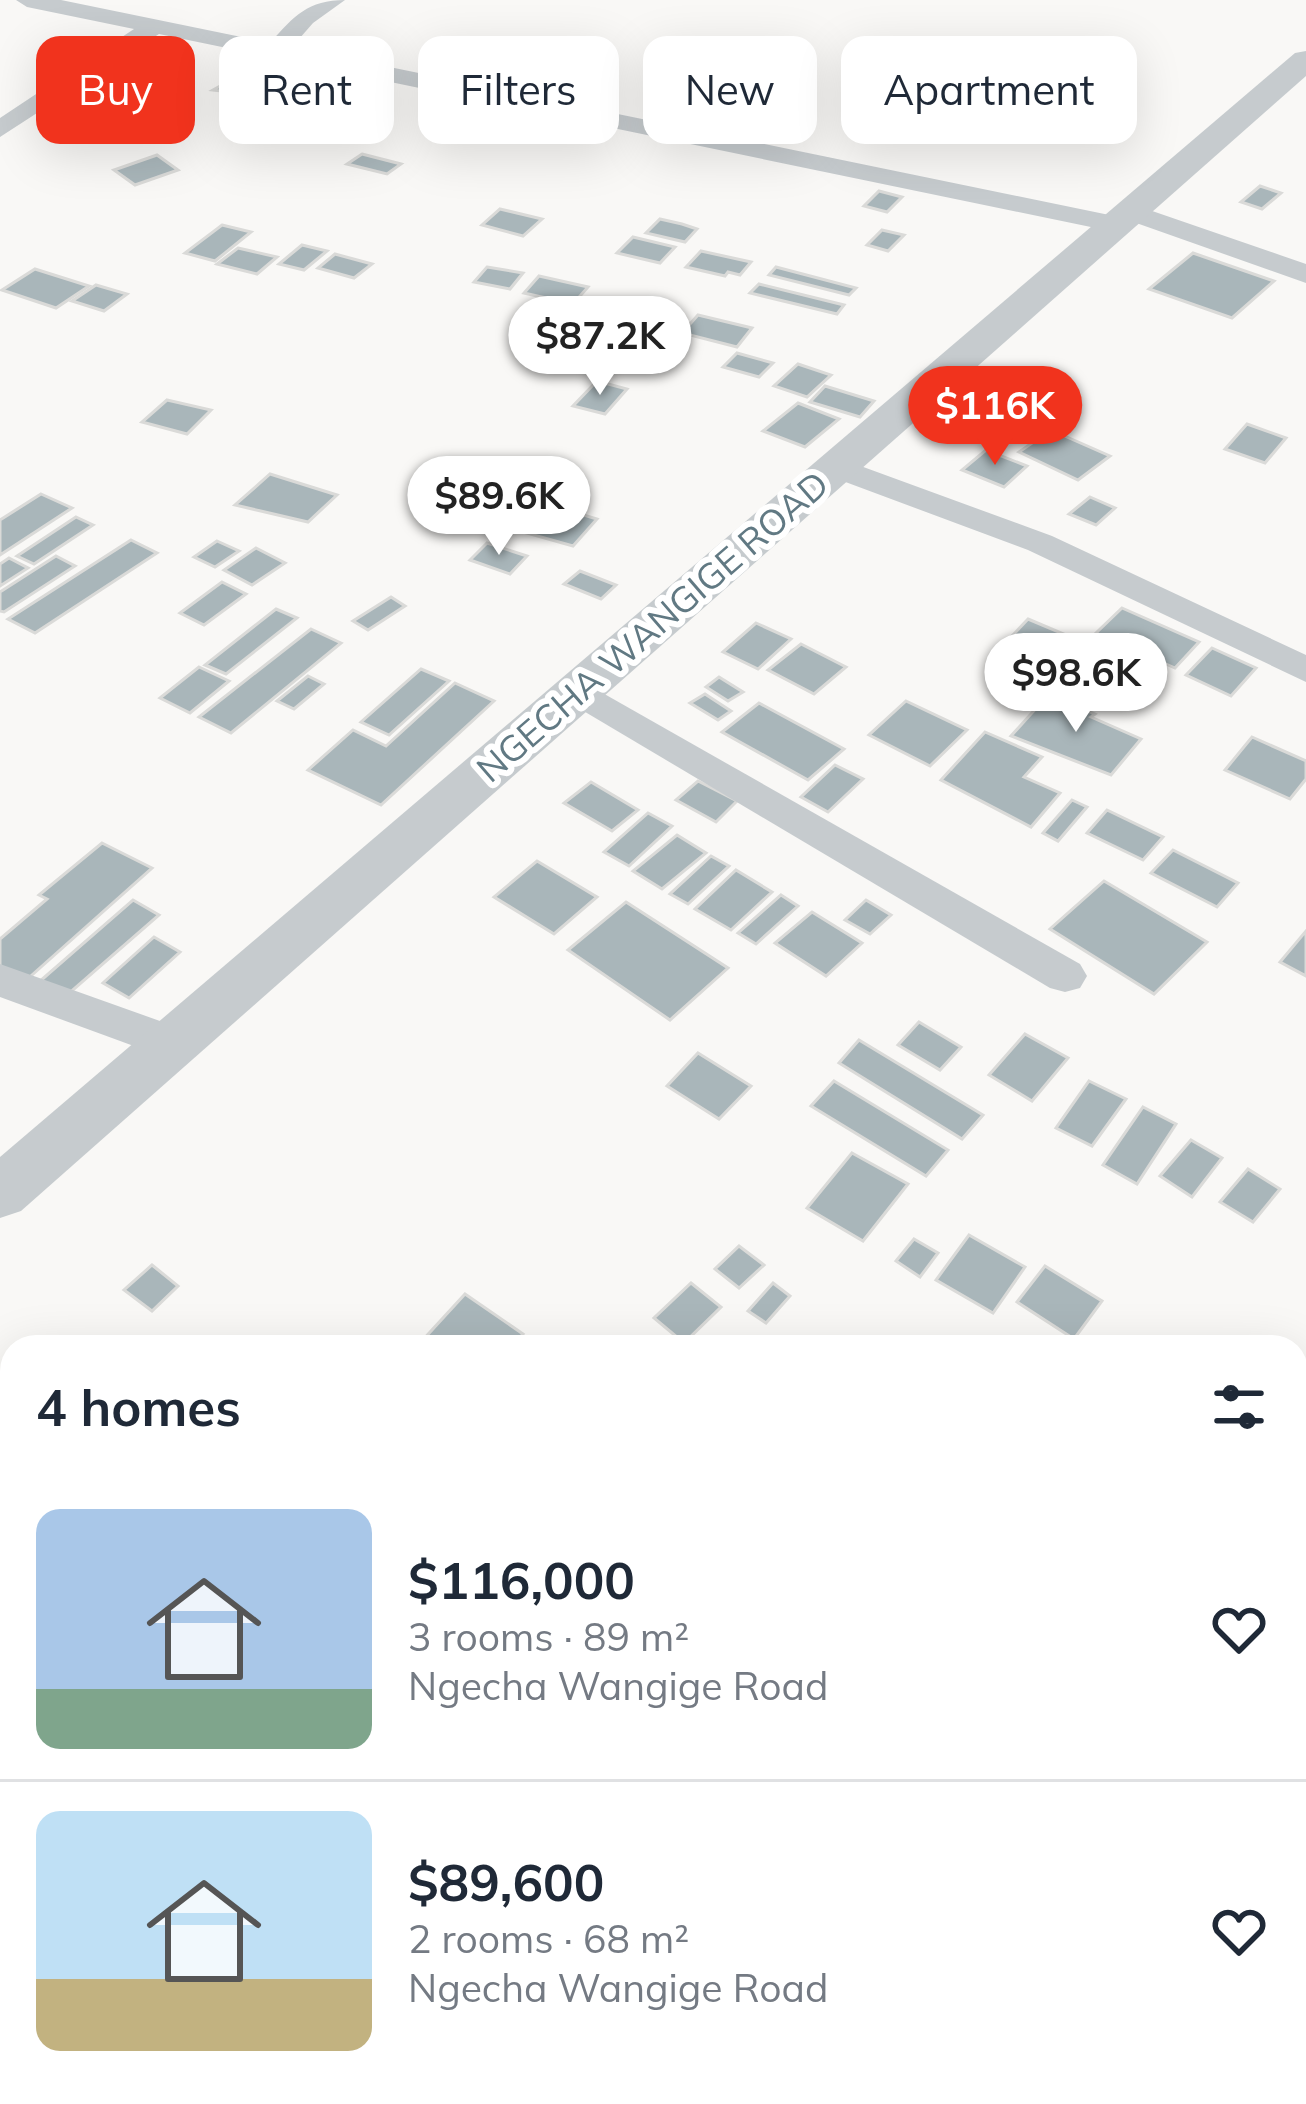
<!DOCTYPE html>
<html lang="en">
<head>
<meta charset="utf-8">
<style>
  body { margin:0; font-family:Mulish,sans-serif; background:#f6f6f7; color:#1f2937; height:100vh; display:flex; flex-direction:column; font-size:45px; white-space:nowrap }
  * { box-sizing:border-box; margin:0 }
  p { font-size:39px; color:#747a83 }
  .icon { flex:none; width:66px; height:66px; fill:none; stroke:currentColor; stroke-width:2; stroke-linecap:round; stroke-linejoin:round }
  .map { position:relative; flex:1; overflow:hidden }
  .drawer { position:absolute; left:0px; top:1335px; width:1308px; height:771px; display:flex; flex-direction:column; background:#fff; border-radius:36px 36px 0 0; box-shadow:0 12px 48px #0002 }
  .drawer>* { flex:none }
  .top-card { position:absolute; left:36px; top:36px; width:1236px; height:108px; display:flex; gap:24px }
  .price { position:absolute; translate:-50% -102px; padding:0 27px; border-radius:42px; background:#fff; color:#222; font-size:39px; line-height:78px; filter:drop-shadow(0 3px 6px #0008) }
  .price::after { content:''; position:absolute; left:50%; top:72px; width:36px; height:27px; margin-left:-18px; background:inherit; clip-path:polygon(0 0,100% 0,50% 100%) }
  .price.selected { background:#f1331d; color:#fff }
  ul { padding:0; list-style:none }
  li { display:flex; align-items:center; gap:36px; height:300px; padding:0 36px }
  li+li { border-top:3px solid #e0e1e3 }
  li span { display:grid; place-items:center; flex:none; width:336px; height:240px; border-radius:24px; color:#555 }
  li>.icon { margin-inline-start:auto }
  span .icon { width:144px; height:144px; fill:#fffc; stroke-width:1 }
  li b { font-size:51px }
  h2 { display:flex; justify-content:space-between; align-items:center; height:144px; padding:0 36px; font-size:51px }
  .chip { padding:0 42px; border-radius:24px; background:#fff; box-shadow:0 12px 48px #0002; font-size:42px; line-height:108px }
  .chip.selected { background:#f1331d; color:#fff }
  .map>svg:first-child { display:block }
</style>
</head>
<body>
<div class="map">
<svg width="1306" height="2104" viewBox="0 0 1306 2104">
  <rect width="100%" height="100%" fill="#f9f8f6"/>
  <g fill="#a9b6ba" stroke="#dadad8" stroke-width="3">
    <polygon points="254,67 285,74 277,79 282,81 256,95 213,90"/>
    <polygon points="362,154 401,164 387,174 347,164"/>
    <polygon points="157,155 178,170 135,185 114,170"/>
    <polygon points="1260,186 1281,193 1262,209 1241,202"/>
    <polygon points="879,191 902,197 887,212 864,206"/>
    <polygon points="500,209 542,219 523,236 482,225"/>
    <polygon points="660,219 682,224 697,229 685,242 646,233"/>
    <polygon points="222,225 251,232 215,261 185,253"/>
    <polygon points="882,230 904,235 888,251 867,245"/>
    <polygon points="633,237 675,247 660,263 617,253"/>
    <polygon points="302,245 327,251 304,270 279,264"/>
    <polygon points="238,248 277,257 257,274 217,264"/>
    <polygon points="701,251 751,262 740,275 728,272 725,276 686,267"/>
    <polygon points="1193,253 1274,281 1232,318 1149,289"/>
    <polygon points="335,254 372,264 354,278 318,268"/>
    <polygon points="487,267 523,273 510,289 474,282"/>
    <polygon points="776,267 856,288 849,295 769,275"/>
    <polygon points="35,269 89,286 56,308 2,290"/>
    <polygon points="539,276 588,287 573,304 524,293"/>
    <polygon points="759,284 844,305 837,314 750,293"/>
    <polygon points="96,285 127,294 104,311 72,301"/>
    <polygon points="698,315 752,328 737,347 682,333"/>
    <polygon points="652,339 681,346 658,372 629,365"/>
    <polygon points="737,353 773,363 759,377 723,367"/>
    <polygon points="798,364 831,375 807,397 774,386"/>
    <polygon points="597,381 627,389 605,414 573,406"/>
    <polygon points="825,386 874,401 860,417 810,402"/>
    <polygon points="167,400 211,410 187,434 142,422"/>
    <polygon points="798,403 839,419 805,447 763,431"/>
    <polygon points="1247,424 1286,438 1265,463 1225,449"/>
    <polygon points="1051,430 1110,456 1078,480 1019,452"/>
    <polygon points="986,450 1027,466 1004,487 962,470"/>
    <polygon points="270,474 337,495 308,522 235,505"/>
    <polygon points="41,494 72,508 0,555 0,520"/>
    <polygon points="1090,497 1115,508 1096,525 1069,514"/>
    <polygon points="540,502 597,519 573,546 516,530"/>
    <polygon points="76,517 93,525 34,564 17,556"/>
    <polygon points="131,540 157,553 35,633 8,619"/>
    <polygon points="217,541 239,551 215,567 194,557"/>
    <polygon points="487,543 527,556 510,574 470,560"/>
    <polygon points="256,548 285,563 252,585 224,570"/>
    <polygon points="56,556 75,566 4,612 0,611 0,592"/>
    <polygon points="9,558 28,568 0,586 0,564"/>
    <polygon points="580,571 616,585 601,599 564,584"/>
    <polygon points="222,582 246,594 204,625 180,613"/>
    <polygon points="391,597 405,606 368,630 353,621"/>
    <polygon points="1122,608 1199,642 1175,668 1096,633"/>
    <polygon points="276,609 297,618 226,674 205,665"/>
    <polygon points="1028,619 1085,643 1052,679 995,654"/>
    <polygon points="756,623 791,639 758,669 723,652"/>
    <polygon points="311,629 341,643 231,733 199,717"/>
    <polygon points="801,644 846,667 814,694 768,670"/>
    <polygon points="1212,648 1256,668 1231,696 1186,675"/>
    <polygon points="199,667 229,681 190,713 160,698"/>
    <polygon points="421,669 449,681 389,735 361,722"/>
    <polygon points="308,676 324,684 294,709 277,701"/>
    <polygon points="719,677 743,692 728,701 706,687"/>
    <polygon points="455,683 494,701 381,805 308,770 353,730 386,746"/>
    <polygon points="705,694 731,711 718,720 690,703"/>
    <polygon points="1049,694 1095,714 1091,717 1141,739 1111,775 1011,736"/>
    <polygon points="906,701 967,730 930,766 869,735"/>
    <polygon points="759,703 844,749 808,780 722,732"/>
    <polygon points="985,732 1042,757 1024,777 1060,793 1031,827 941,780"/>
    <polygon points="1252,737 1306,761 1306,779 1290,799 1225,770"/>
    <polygon points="835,765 863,779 828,812 801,797"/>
    <polygon points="698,781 737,801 716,822 676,800"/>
    <polygon points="591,782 638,810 612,831 564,803"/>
    <polygon points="1072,800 1087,807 1058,841 1043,833"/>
    <polygon points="1107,810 1163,837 1143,860 1087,833"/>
    <polygon points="648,813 672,826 629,866 604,852"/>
    <polygon points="677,835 706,853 662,889 633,871"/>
    <polygon points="102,843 152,868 23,983 0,970 0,939 47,899 39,895"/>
    <polygon points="1173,850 1238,883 1217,907 1151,873"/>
    <polygon points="711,856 729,866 688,904 670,894"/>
    <polygon points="537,861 597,897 554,934 494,897"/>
    <polygon points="736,870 772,892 731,930 695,909"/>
    <polygon points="1104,881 1207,942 1154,994 1050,929"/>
    <polygon points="781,895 798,906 756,944 738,933"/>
    <polygon points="133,900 159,915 66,996 39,982"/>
    <polygon points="866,900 891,915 870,934 845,920"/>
    <polygon points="626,902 728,968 670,1020 568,950"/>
    <polygon points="812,912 862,943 826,976 775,943"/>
    <polygon points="1306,931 1306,976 1280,962"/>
    <polygon points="154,937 180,952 129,998 103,983"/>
    <polygon points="919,1022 961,1047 940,1070 898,1045"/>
    <polygon points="1025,1034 1068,1058 1032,1101 989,1075"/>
    <polygon points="859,1040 983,1115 962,1139 839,1063"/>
    <polygon points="698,1053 751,1086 719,1119 667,1086"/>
    <polygon points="834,1081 948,1150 926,1176 811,1106"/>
    <polygon points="1089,1081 1126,1099 1092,1146 1056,1128"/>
    <polygon points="1143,1107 1176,1124 1137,1184 1103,1165"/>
    <polygon points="1191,1140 1222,1158 1192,1197 1160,1176"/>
    <polygon points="852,1153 908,1184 863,1241 807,1208"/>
    <polygon points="1248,1169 1280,1189 1253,1222 1220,1202"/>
    <polygon points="969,1235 1025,1267 993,1313 936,1280"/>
    <polygon points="914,1239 938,1253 920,1277 896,1261"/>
    <polygon points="739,1246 764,1265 739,1288 715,1269"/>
    <polygon points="152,1265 178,1286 152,1311 124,1290"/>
    <polygon points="1045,1266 1102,1301 1074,1339 1017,1302"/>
    <polygon points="691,1283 721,1307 684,1343 654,1318"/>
    <polygon points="773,1283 790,1296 766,1323 748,1311"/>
    <polygon points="465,1294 523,1334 511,1347 429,1347 421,1342"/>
    <polygon points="12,1401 12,1456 0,1468 0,1412"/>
    <polygon points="12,1482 12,1544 0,1535 0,1494"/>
  </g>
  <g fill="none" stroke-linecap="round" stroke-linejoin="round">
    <g fill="#c6cbce" fill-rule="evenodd">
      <path d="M16 0H61L270 43C294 16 308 0 345 0L313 23 292 47 1119 217 1115 211 1119 205 1129 203 1306 264V283L1125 219 1129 224 1125 230 1115 232 159 34 0 137V118L134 29 27 7Z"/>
      <polygon points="836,457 1052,536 1306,655 1306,682 1028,550 824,474 820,467"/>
      <polygon points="578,679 1080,964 1087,976 1080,988 1065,992 1050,988 565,700 559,691 565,682"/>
      <polygon points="0,964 188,1031 194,1043 188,1055 172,1060 0,997"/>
    </g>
    <polygon fill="#c6cbce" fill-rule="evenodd" points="1306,51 1306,76 21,1211 0,1218 0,1157 1295,53"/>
  </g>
  <g text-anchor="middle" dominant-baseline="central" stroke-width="12" stroke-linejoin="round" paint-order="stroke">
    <g font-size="36" fill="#617983" stroke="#fff">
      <text transform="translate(652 626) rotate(-41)">NGECHA WANGIGE ROAD</text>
    </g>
  </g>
</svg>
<b class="price" style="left:600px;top:398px">$87.2K</b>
<b class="price selected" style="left:995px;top:468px">$116K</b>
<b class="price" style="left:499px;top:558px">$89.6K</b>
<b class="price" style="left:1076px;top:735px">$98.6K</b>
<div class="top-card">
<a class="chip selected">Buy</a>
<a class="chip">Rent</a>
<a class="chip">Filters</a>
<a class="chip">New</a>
<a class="chip">Apartment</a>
</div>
<section class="drawer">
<h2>4 homes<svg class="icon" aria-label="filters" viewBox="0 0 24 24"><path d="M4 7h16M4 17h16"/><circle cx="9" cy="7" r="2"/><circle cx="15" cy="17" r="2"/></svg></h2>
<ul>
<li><span style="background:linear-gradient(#a9c7e8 75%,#7fa58c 0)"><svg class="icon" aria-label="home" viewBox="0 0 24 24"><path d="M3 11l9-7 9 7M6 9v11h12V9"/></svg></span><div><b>$116,000</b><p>3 rooms · 89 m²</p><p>Ngecha Wangige Road</p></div><svg class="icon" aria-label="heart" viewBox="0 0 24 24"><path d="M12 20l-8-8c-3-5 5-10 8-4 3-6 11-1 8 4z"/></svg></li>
<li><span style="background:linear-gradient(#bfe0f5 70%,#c2b280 0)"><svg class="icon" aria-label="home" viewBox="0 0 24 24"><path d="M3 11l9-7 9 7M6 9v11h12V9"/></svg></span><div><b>$89,600</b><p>2 rooms · 68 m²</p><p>Ngecha Wangige Road</p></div><svg class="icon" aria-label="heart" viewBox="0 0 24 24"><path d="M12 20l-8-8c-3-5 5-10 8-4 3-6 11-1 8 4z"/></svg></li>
</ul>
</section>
</div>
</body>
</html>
